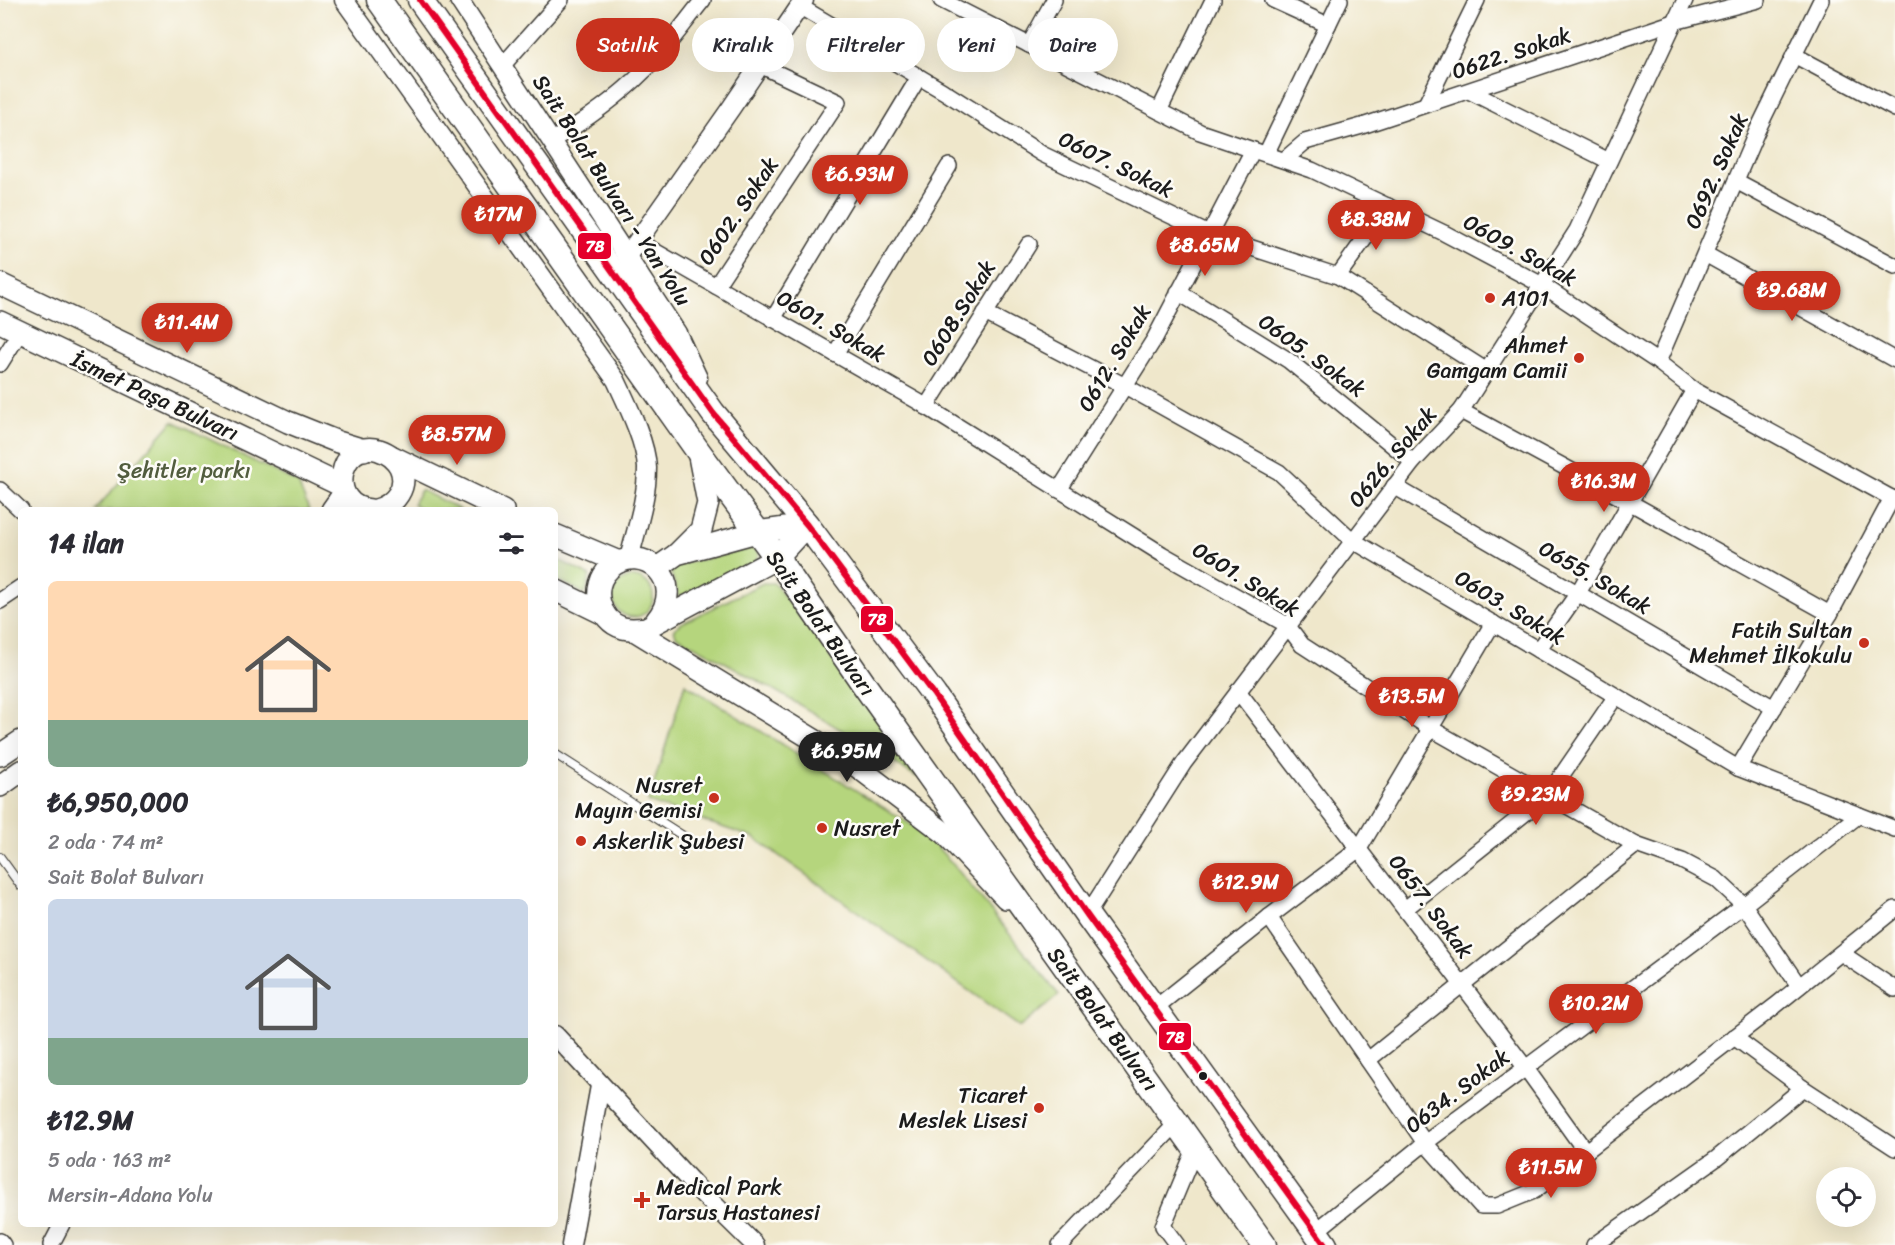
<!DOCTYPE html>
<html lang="tr">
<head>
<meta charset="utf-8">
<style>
  body { margin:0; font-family:Sriracha,sans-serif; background:#f7f7f7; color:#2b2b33; height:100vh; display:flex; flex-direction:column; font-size:22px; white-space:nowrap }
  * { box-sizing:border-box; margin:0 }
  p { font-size:20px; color:#7c7c81 }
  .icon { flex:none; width:33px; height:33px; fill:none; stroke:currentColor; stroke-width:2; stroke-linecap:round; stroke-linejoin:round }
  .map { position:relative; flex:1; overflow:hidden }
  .panel { position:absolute; left:18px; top:507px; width:540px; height:720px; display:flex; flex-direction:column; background:#fff; border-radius:9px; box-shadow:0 6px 24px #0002 }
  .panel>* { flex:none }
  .guide { position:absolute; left:576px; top:18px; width:570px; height:54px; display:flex; gap:12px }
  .tools { position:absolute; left:1816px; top:1167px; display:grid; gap:12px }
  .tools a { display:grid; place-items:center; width:60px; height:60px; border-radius:50%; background:#fff; box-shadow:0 6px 24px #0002; font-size:30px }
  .price { position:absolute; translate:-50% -51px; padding:0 14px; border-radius:21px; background:#c8321e; color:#fff; font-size:20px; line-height:39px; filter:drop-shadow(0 2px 3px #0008) }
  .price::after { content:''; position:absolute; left:50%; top:36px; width:18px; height:14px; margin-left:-9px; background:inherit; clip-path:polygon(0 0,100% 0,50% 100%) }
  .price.current { background:#222; color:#fff }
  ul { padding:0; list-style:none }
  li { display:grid; align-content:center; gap:12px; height:318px; padding:0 30px }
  li span { display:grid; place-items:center; height:186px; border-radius:9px; color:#555 }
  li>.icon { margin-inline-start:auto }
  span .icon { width:108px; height:108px; fill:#fffc; stroke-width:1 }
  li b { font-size:26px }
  h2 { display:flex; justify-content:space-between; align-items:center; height:72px; padding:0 30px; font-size:26px }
  .chip { padding:0 21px; border-radius:27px; background:#fff; box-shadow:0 6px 24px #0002; font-size:21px; line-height:54px }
  .chip.current { background:#c8321e; color:#fff }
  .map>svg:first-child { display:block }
</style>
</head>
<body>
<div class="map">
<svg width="1895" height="1245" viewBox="0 0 1895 1245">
  <rect width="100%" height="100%" fill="#fdfcf7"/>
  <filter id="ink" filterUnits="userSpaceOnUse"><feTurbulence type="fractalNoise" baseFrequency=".0167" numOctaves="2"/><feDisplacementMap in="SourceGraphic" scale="12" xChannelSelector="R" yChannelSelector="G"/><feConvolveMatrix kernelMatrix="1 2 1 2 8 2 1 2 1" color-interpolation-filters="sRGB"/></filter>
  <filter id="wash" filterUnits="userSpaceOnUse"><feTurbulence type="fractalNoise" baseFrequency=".008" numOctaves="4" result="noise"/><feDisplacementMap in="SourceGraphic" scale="24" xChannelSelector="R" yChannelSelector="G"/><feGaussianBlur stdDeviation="1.35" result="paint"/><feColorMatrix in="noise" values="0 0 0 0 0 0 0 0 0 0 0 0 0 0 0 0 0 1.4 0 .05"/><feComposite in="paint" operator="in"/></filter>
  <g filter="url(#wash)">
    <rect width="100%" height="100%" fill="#efe7cb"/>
    <g fill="#b5d57d" stroke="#68784c" stroke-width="1.5">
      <polygon points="173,421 298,483 309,510 95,510"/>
      <polygon points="421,490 461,510 424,510 413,504"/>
      <polygon points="753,548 759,554 755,563 679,597 669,567"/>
      <polygon points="555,558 590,576 585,594 555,578"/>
      <circle cx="633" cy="597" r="20"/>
      <path d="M763 583H774L856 690 917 777C838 727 759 679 676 636L674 629 680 624Z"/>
      <polygon points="685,684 923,832 952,863 1059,995 1020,1027 754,838 648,802"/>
    </g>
  </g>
  <g filter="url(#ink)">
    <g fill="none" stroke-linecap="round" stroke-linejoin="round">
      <defs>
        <g id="service">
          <polyline points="555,754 691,841"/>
          <polyline points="0,857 21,886"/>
        </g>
        <g id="minor">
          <polyline points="941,0 1200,132 1312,170 1444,233 1542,285 1658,362 1694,390 1895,500"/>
          <polyline points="1273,0 1328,25"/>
          <polyline points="799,6 943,91 1042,154 1209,234 1338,276 1487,371"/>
          <polyline points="1029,45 1054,0"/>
          <polyline points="1794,55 1895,109"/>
          <polyline points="502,66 561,0"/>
          <polyline points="1469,91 1609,161"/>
          <polyline points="1426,104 1477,0"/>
          <polyline points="1159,111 1213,0"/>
          <path d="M551 141C585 121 616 99 644 71 666 50 684 23 703 0"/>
          <polyline points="1266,154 1340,0"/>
          <polyline points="1284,160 1305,142 1362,126 1674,22 1758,0"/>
          <polyline points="1736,181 1895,266"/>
          <polyline points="637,241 919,402 1162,554 1287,625 1302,645 1430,728 1636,845 1682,861 1716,879 1744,905 1799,986"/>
          <polyline points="1705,254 1895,360"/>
          <polyline points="1338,276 1388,206"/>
          <polyline points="716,286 838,102 760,65"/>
          <polyline points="1178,292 1288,360 1413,462"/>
          <polyline points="985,313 1125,386 1279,472 1352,540 1738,768 1895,829"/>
          <polyline points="773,319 919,77"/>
          <polyline points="835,354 949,166"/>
          <polyline points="1658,362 1757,131 1821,0"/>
          <polyline points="0,364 20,332"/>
          <polyline points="926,407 1029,244"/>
          <polyline points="1461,411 1629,502 1830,614"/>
          <polyline points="1394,486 1774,708"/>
          <polyline points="0,490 21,510"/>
          <polyline points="1059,490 1155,338 1253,150"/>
          <polyline points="0,601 21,587"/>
          <polyline points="1538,650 1578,593 1694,390"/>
          <polyline points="1238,691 1525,1067 1586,1152"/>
          <polyline points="1738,768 1830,614 1892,498"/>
          <polyline points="1405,909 1548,795 1616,696"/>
          <polyline points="1087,915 1184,763 1413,462 1461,411 1577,230 1685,0"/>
          <polyline points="1269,917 1425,1143 1481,1206 1497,1206 1534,1191 1775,1006 1895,909"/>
          <polyline points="1841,953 1895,989"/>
          <polyline points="1155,1008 1269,917 1359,849 1493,623"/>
          <polyline points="1734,1037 1803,1088 1895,1148"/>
          <polyline points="1368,1060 1636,845"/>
          <polyline points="1315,1232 1425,1143 1744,905 1859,815"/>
          <polyline points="0,1241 3,1245"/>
          <polyline points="51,1245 62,1224"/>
          <polyline points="1060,1245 1177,1123"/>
          <polyline points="1177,1245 1163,1226 1195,1149"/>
          <polyline points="1594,1245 1717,1158 1803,1088"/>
        </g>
        <g id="tertiary">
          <path d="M344 0 616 380C627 404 646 442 647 468 647 499 636 530 629 559"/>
          <polyline points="459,0 677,333 698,378"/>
          <polyline points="627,256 731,108 804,0"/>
          <polyline points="555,1035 696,1187 755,1245"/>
          <polyline points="571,1245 600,1086"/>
        </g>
        <g id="secondary">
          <polyline points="0,284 288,422 338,442 364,450"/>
          <polyline points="0,322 342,486"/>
          <polyline points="393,457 503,510"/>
          <polyline points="332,510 344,493"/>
          <path d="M371 510C325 507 338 438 379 450 388 453 396 459 400 467 409 487 395 505 376 510"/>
          <polyline points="555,535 619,562"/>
          <polyline points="678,553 701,530 708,503 698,451"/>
          <polyline points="657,568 677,554 757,532 807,525"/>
          <polyline points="555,590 604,614"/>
          <path d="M656 621C689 581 642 540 610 568 590 586 598 621 623 628 631 630 638 629 646 628L777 558 807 525"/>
          <polyline points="634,630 855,765 946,834 1006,898"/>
          <polyline points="0,755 21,741"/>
          <polyline points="0,786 21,771"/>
        </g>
        <g id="trunk">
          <polyline points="379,0 698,451 777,558 865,686 1264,1245"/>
          <polyline points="420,0 713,413 807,525 934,695 1087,915 1325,1245"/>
        </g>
      </defs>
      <use href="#service" stroke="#3c3a36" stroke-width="10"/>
      <use href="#minor" stroke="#3c3a36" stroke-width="18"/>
      <use href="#tertiary" stroke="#3c3a36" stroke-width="21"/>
      <use href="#secondary" stroke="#3c3a36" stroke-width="24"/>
      <use href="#trunk" stroke="#3c3a36" stroke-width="27"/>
      <use href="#service" stroke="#fff" stroke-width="8"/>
      <use href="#minor" stroke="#fff" stroke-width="15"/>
      <use href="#tertiary" stroke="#fff" stroke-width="18"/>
      <use href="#secondary" stroke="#fff" stroke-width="21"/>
      <use href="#trunk" stroke="#fff" stroke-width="24"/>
      <defs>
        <polyline id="bus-1" points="420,0 713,413 807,525 934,695 1087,915 1325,1245"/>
      </defs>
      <use href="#bus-1" stroke="#fdfcf7" stroke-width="10"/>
      <use href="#bus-1" stroke="#e4002b" stroke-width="6"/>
    </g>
  </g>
  <g fill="#c8321e" stroke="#fdfcf7" stroke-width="2">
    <circle cx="1490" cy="298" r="6"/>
    <circle cx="1579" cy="358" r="6"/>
    <circle cx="1864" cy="643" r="6"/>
    <circle cx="714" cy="798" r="6"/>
    <circle cx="822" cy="828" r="6"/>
    <circle cx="581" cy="841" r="6"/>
    <circle cx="1039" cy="1108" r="6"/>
    <path d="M639 1191h6v6h6v6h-6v6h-6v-6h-6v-6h6z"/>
  </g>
  <circle fill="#1c1c1c" stroke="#fdfcf7" stroke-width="2" cx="1203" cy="1076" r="5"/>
  <g text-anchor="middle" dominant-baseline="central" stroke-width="5" stroke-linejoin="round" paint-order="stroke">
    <g font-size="22" fill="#1c1c1c" stroke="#fdfcf7">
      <text transform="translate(1511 53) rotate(-18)">0622. Sokak</text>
      <text transform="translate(1116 164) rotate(26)">0607. Sokak</text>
      <text transform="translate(1716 171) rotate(-66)">0692. Sokak</text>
      <text transform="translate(612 190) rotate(57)">Sait Bolat Bulvarı - Yan Yolu</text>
      <text transform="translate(738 211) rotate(-56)">0602. Sokak</text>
      <text transform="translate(1520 250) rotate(29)">0609. Sokak</text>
      <text transform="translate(958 313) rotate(-58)">0608.Sokak</text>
      <text transform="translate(831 326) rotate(30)">0601. Sokak</text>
      <text transform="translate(1312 355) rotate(36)">0605. Sokak</text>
      <text transform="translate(1114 358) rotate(-59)">0612. Sokak</text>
      <text transform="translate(155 396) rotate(25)">İsmet Paşa Bulvarı</text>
      <text transform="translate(1392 457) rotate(-50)">0626. Sokak</text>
      <text transform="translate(1595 577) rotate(30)">0655. Sokak</text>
      <text transform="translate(1246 579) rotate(32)">0601. Sokak</text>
      <text transform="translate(1510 607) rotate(31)">0603. Sokak</text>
      <text transform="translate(821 623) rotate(55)">Sait Bolat Bulvarı</text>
      <text transform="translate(1431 906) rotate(53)">0657. Sokak</text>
      <text transform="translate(1103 1019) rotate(54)">Sait Bolat Bulvarı</text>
      <text transform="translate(1457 1091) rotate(-37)">0634. Sokak</text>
    </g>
    <g font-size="22" fill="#1c1c1c" stroke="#fdfcf7" text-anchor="start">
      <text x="1502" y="298">A101</text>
      <text x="1567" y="345" text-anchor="end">Ahmet<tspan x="1567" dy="25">Gamgam Camii</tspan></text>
      <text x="1852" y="630" text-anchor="end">Fatih Sultan<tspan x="1852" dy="25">Mehmet İlkokulu</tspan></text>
      <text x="702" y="785" text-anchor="end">Nusret<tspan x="702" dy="25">Mayın Gemisi</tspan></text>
      <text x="834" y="828">Nusret</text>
      <text x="593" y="841">Askerlik Şubesi</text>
      <text x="1027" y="1095" text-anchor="end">Ticaret<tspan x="1027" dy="25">Meslek Lisesi</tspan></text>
      <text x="656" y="1187">Medical Park<tspan x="656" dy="25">Tarsus Hastanesi</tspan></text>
    </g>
    <g font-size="22" fill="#525d3e" stroke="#fdfcf7">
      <text x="184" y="470">Şehitler parkı</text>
    </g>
  </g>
  <g stroke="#fdfcf7" stroke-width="2">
    <rect x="577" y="232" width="35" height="28" rx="6" fill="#e4002b"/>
    <rect x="860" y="605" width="34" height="28" rx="6" fill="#e4002b"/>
    <rect x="1158" y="1022" width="34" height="29" rx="6" fill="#e4002b"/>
  </g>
  <g font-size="16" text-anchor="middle" font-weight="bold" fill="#fff">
    <text x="595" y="252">78</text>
    <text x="877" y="625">78</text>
    <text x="1175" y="1043">78</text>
  </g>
</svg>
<div class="tools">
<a><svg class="icon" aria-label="locate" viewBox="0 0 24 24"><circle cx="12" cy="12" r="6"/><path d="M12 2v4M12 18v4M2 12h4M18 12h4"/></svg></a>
</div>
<b class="price" style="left:860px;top:206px">₺6.93M</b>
<b class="price" style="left:499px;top:246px">₺17M</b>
<b class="price" style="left:1376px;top:251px">₺8.38M</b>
<b class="price" style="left:1205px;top:277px">₺8.65M</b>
<b class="price" style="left:1792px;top:322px">₺9.68M</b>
<b class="price" style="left:187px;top:354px">₺11.4M</b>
<b class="price" style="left:457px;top:466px">₺8.57M</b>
<b class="price" style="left:1604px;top:513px">₺16.3M</b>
<b class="price" style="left:1412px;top:728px">₺13.5M</b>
<b class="price current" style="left:847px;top:783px">₺6.95M</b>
<b class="price" style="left:1536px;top:826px">₺9.23M</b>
<b class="price" style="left:1246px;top:914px">₺12.9M</b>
<b class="price" style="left:1596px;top:1035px">₺10.2M</b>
<b class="price" style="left:1551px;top:1199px">₺11.5M</b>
<div class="guide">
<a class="chip current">Satılık</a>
<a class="chip">Kiralık</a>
<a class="chip">Filtreler</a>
<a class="chip">Yeni</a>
<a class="chip">Daire</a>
</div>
<section class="panel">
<h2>14 ilan<svg class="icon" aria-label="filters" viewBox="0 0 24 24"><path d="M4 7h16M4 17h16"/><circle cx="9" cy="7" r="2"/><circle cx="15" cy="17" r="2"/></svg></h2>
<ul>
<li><span style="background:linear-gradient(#ffd9b3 75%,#7fa58c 0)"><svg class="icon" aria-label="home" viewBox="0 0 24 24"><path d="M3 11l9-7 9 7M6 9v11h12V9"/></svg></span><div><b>₺6,950,000</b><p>2 oda · 74 m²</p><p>Sait Bolat Bulvarı</p></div></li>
<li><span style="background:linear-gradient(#c9d6e8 75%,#7fa58c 0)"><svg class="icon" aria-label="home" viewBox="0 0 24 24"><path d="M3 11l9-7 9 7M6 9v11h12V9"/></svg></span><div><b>₺12.9M</b><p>5 oda · 163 m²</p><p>Mersin-Adana Yolu</p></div></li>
</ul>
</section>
</div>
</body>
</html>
